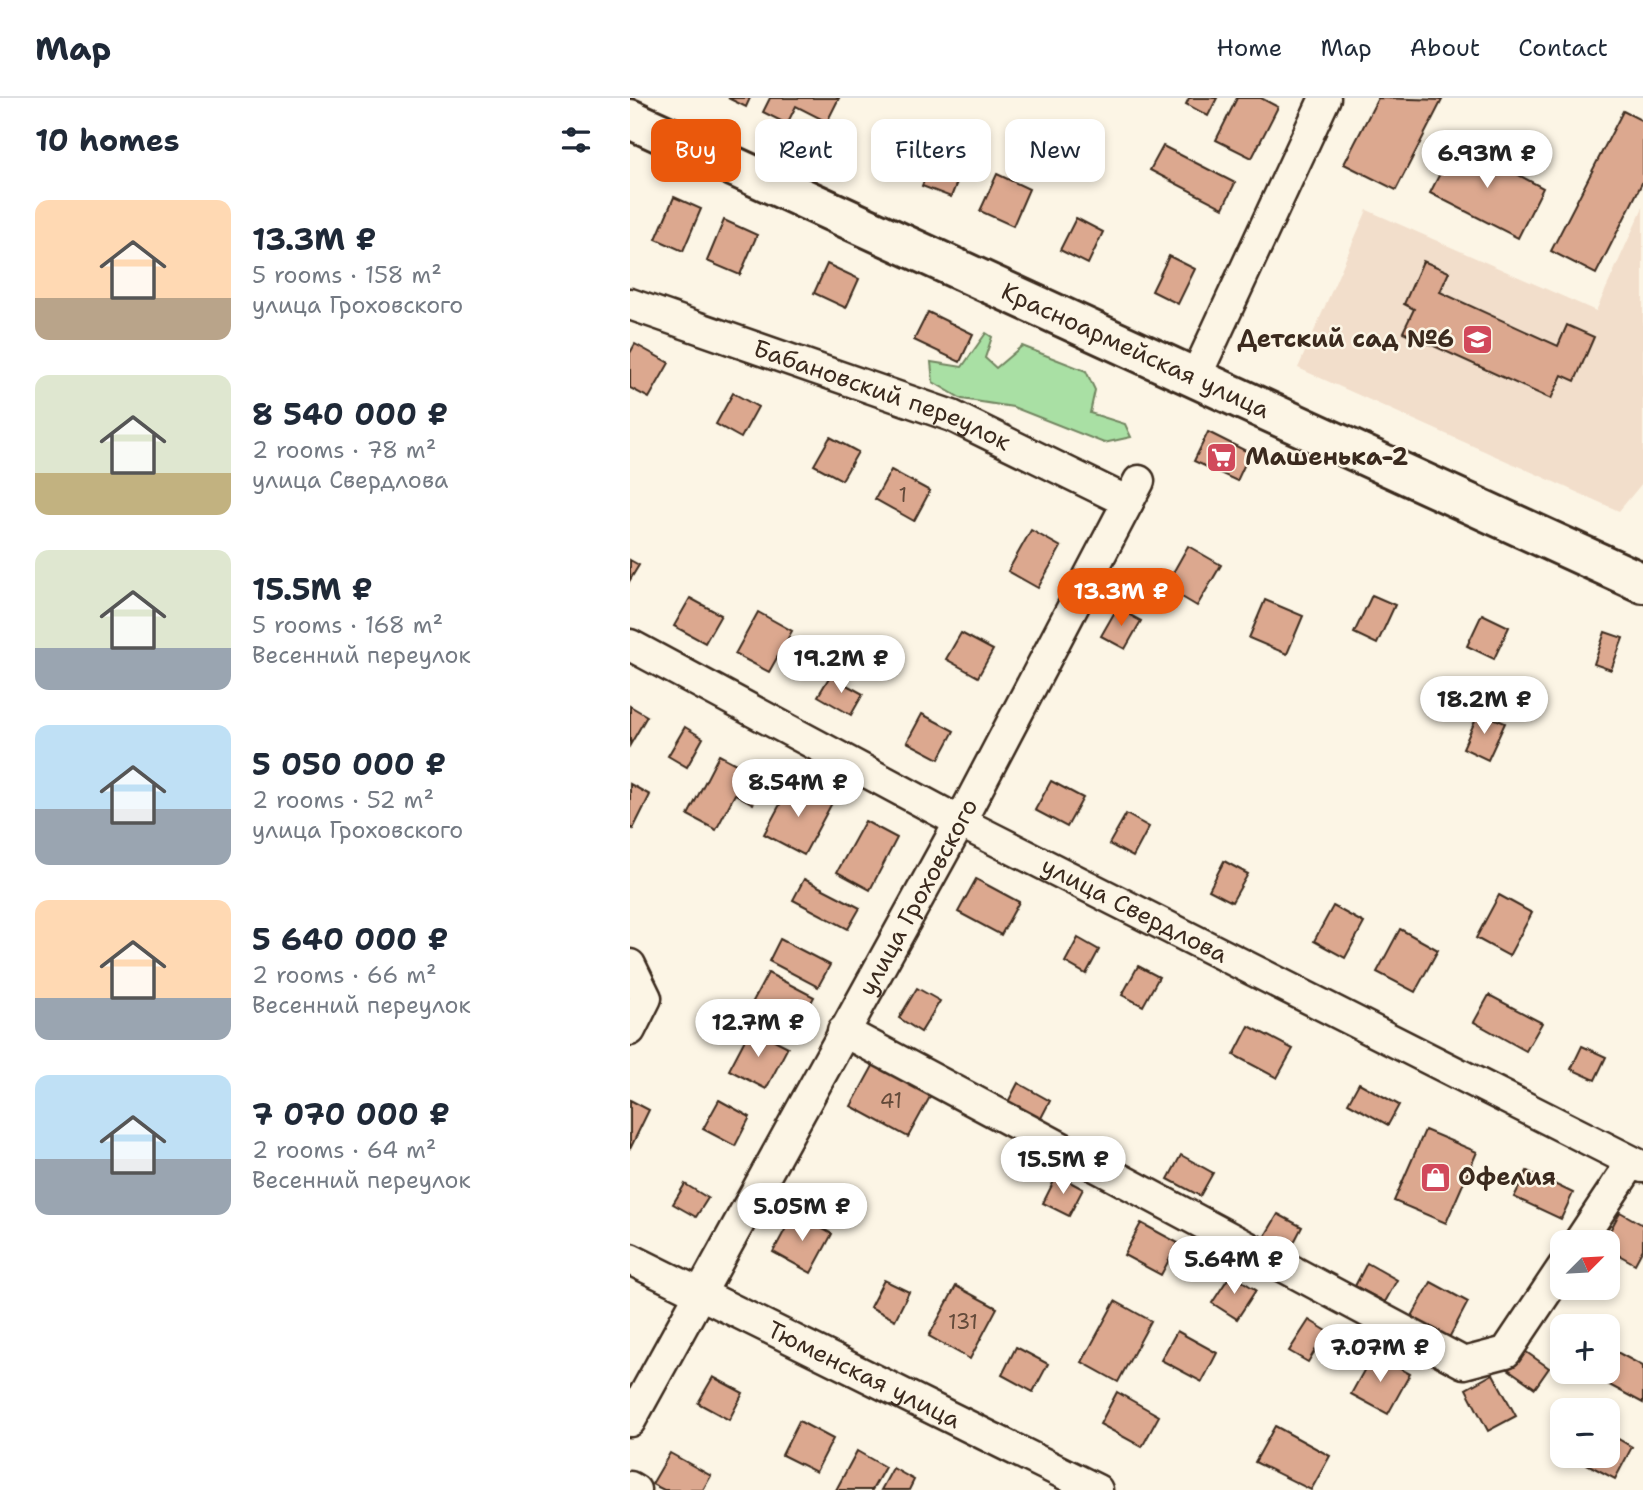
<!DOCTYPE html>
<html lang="en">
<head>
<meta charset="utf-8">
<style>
  body { margin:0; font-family:"Shantell Sans",sans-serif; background:#f6f6f7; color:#1f2937; height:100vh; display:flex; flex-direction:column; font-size:26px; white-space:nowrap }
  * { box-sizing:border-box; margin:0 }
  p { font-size:23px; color:#747a83 }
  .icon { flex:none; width:38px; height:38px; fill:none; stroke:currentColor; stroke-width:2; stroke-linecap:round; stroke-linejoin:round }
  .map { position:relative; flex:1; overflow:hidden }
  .details { display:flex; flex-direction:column; background:#fff; width:630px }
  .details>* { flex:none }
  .hud { position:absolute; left:21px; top:21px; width:665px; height:63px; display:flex; gap:14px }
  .needle { width:46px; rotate:66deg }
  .tools { position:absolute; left:920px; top:1132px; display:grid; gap:14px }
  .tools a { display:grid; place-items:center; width:70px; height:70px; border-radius:14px; background:#fff; box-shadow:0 4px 10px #0003; font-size:35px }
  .price { position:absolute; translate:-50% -60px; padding:0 16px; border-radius:24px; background:#fff; color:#222; font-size:23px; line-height:46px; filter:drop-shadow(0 2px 4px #0008) }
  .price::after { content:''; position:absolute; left:50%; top:42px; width:21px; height:16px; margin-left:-10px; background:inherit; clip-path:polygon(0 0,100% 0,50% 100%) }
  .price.on { background:#ea580c; color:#fff }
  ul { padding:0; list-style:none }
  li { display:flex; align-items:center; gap:21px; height:175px; padding:0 35px }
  li span { display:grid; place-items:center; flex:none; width:196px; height:140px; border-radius:14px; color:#555 }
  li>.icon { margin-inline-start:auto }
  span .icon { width:84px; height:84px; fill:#fffc; stroke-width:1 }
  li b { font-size:30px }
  h2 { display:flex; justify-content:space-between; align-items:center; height:84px; padding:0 35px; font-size:30px }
  .tag { padding:0 24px; border-radius:14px; background:#fff; box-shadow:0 4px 10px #0003; font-size:24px; line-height:63px }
  .tag.on { background:#ea580c; color:#fff }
  header { display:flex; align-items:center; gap:42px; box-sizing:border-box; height:98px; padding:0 35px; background:#fff; border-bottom:2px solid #e0e1e3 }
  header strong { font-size:33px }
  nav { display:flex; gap:38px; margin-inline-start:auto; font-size:24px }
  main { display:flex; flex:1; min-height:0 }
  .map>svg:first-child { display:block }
</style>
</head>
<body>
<header>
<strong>Map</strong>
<nav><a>Home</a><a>Map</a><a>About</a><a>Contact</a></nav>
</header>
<main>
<section class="details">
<h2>10 homes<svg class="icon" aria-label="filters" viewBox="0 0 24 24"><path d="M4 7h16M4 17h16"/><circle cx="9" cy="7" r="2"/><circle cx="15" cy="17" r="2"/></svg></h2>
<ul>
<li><span style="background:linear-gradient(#ffd9b3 70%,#b9a48a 0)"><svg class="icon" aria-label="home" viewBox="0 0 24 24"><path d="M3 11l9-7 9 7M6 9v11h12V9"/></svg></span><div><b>13.3M ₽</b><p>5 rooms · 158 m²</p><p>улица Гроховского</p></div></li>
<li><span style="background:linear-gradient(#dfe7d0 70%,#c2b280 0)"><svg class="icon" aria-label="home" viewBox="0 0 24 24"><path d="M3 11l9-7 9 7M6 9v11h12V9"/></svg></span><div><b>8 540 000 ₽</b><p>2 rooms · 78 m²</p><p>улица Свердлова</p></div></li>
<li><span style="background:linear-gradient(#dfe7d0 70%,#9aa5b1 0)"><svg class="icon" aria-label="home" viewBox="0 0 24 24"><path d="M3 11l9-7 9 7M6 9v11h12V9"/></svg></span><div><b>15.5M ₽</b><p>5 rooms · 168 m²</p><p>Весенний переулок</p></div></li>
<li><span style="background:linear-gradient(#bfe0f5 60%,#9aa5b1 0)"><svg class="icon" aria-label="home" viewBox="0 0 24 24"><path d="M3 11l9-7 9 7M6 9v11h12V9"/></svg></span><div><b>5 050 000 ₽</b><p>2 rooms · 52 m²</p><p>улица Гроховского</p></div></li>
<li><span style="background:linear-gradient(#ffd9b3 70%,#9aa5b1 0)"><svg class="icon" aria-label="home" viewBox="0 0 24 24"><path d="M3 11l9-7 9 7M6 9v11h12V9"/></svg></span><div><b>5 640 000 ₽</b><p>2 rooms · 66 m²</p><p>Весенний переулок</p></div></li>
<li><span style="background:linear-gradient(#bfe0f5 60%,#9aa5b1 0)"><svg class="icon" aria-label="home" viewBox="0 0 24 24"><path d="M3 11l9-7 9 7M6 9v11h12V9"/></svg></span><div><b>7 070 000 ₽</b><p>2 rooms · 64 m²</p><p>Весенний переулок</p></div></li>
</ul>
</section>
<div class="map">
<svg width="1013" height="1392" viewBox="0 0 1013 1392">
  <rect width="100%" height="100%" fill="#fcf5e5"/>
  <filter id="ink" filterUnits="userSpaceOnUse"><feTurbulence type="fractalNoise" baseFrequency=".0143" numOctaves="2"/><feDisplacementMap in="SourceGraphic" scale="14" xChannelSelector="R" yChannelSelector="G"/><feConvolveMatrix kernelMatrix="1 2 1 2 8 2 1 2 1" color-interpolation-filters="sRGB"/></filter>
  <g filter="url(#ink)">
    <polygon fill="#f2decb" points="1013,109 1013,384 989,413 668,270 737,112 966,213"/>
    <polygon fill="#a9e0a4" stroke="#728561" stroke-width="2" points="356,235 362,239 355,260 366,270 392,248 456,273 465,292 460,315 495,326 501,339 474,345 383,309 332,301 303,284 301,264 332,269"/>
    <g fill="#dca88f" stroke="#3b2a1e" stroke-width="2">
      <polygon points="98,0 120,0 116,9"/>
      <polygon points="140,0 209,0 197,24 166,8 157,26 133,14"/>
      <polygon points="559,0 587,0 578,18 556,6"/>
      <polygon points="607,0 631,0 648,9 622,60 586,42"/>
      <polygon points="748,0 812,2 766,92 714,66"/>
      <polygon points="993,13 1013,23 1013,83 966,176 921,153"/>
      <polygon points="313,33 343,45 321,99 292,88"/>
      <polygon points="826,44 913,90 888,140 800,95"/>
      <polygon points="533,48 605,85 593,110 520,72"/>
      <polygon points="367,76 399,91 383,128 350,113"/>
      <polygon points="44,99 71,111 53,153 26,141"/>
      <polygon points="446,120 473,134 458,166 430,152"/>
      <polygon points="94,122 127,137 110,177 77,163"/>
      <polygon points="539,158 565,171 548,206 522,193"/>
      <polygon points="793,163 819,174 810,194 928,248 937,227 964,239 945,283 932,277 921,301 773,234 784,211 774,206"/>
      <polygon points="197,166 229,181 216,210 184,195"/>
      <polygon points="298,214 343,236 330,264 284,242"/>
      <polygon points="5,246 39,265 19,300 0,290 0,255"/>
      <polygon points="103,295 128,309 111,340 86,326"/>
      <polygon points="578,334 620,355 607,383 564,363"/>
      <polygon points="200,339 228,354 212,382 184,367"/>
      <polygon points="261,372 300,393 284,423 245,401"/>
      <polygon points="401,432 431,449 408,490 378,473"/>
      <polygon points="558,448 591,467 567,508 535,489"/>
      <polygon points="0,462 9,467 0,482"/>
      <polygon points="742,497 765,507 747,546 724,535"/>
      <polygon points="60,500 91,517 75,545 44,528"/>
      <polygon points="635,502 673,518 657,556 619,540"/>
      <polygon points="487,510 511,523 495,551 471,538"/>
      <polygon points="128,514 162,533 139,574 105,556"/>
      <polygon points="852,516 879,529 864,561 837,548"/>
      <polygon points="975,534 993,540 981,572 964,566"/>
      <polygon points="331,535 363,552 348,579 316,561"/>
      <polygon points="200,578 233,596 221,617 188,598"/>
      <polygon points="0,608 17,618 0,647"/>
      <polygon points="849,614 875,625 858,662 833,650"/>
      <polygon points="292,616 324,633 309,661 277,644"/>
      <polygon points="55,629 73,640 57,669 38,658"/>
      <polygon points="89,657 136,682 123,706 105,696 86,732 58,717"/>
      <polygon points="421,683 453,700 437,729 405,712"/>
      <polygon points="162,684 202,705 174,757 134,736"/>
      <polygon points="0,686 20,697 3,731 0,729"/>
      <polygon points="496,716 519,729 503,759 479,746"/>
      <polygon points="235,723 267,740 240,792 207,774"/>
      <polygon points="594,763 618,776 602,804 579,792"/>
      <polygon points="174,781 230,810 218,831 163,802"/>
      <polygon points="346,781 389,804 371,837 328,814"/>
      <polygon points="869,797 902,815 879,858 846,840"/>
      <polygon points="703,808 734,825 715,860 684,843"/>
      <polygon points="770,831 808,852 785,894 747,874"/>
      <polygon points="448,840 469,852 456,876 435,864"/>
      <polygon points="150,841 200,867 188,889 139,863"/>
      <polygon points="508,868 529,879 513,908 492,897"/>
      <polygon points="138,875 184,899 167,931 121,907"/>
      <polygon points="287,890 310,903 291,934 269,920"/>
      <polygon points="859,897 912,925 896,953 844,924"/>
      <polygon points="619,928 663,951 647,980 604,957"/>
      <polygon points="121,930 158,949 136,991 99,972"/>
      <polygon points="952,948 976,959 965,982 941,971"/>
      <polygon points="244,966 301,997 278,1039 221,1008"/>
      <polygon points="388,985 420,1003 410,1022 378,1004"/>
      <polygon points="729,985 769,1007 758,1027 718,1005"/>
      <polygon points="0,1002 19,1012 0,1051"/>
      <polygon points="89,1002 120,1019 105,1048 73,1031"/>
      <polygon points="795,1032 847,1054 816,1125 764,1103"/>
      <polygon points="551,1057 583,1075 570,1098 538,1081"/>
      <polygon points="897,1073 943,1095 931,1121 884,1099"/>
      <polygon points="427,1077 453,1091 439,1118 413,1105"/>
      <polygon points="55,1086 78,1100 66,1119 43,1106"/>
      <polygon points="990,1114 1013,1127 1013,1151 1005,1166 978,1151 978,1144 974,1144"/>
      <polygon points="164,1115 202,1136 181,1175 143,1154"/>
      <polygon points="648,1116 672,1129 660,1152 635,1138"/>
      <polygon points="511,1125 548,1145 531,1177 494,1157"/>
      <polygon points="737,1165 767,1182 755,1204 725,1188"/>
      <polygon points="601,1176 626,1192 607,1221 582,1205"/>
      <polygon points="254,1182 279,1194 265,1222 240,1209"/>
      <polygon points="801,1184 838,1204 819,1240 781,1220"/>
      <polygon points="326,1188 367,1210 340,1261 299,1238"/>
      <polygon points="485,1203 521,1223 488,1284 452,1264"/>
      <polygon points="679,1222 697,1233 678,1264 659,1253"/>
      <polygon points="547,1233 587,1255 572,1284 531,1262"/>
      <polygon points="386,1249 418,1266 403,1294 372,1277"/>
      <polygon points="892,1251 919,1270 905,1290 878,1271"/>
      <polygon points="985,1253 1013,1268 1013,1305 970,1282 974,1274 978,1274"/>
      <polygon points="743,1256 780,1276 758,1316 721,1296"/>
      <polygon points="863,1276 886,1318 858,1333 836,1291"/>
      <polygon points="83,1279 113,1295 99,1322 68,1305"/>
      <polygon points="487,1294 529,1318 512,1349 470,1326"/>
      <polygon points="169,1323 203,1341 186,1374 152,1357"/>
      <polygon points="645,1328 700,1358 681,1392 625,1364"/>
      <polygon points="978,1335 1002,1349 985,1381 955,1365 959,1358 978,1358"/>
      <polygon points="227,1353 255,1369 242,1392 206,1392"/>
      <polygon points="40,1355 81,1378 73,1392 34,1392 22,1386"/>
      <polygon points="263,1370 284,1382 279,1392 251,1392"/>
    </g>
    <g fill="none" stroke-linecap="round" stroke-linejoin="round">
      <defs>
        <g id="minor">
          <path id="s1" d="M0 206 322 318 498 404"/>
          <polyline points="565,280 695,0"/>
          <path id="s2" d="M0 547 330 724 1013 1069"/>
          <polyline points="0,867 16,900 0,932"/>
          <polyline points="213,933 834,1265 876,1254 933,1169"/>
          <polyline points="949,1144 1002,1064"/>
          <path id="s3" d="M0 1161 467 1392"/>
          <path id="s4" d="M0 1323 330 724 509 383"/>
          <polyline points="0,1389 5,1392"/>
        </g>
        <g id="secondary">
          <path id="s5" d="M0 21 1013 485"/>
        </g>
      </defs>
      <use href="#minor" stroke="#3b2a1e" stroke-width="35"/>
      <use href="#secondary" stroke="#3b2a1e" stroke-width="44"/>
      <use href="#minor" stroke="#fcf5e5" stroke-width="30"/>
      <use href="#secondary" stroke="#fcf5e5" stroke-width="38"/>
    </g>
  </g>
  <defs>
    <symbol id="school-square" viewBox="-11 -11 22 22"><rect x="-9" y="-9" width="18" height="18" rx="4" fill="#d1495b" stroke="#fcf5e5"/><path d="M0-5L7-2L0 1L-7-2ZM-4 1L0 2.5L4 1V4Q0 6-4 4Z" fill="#fff"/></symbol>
    <symbol id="supermarket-square" viewBox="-11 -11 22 22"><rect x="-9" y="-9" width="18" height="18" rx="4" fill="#d1495b" stroke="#fcf5e5"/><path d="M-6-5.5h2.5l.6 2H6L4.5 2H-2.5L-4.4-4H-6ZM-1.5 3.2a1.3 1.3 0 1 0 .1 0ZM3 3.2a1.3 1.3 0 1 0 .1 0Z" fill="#fff"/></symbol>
    <symbol id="shop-square" viewBox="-11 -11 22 22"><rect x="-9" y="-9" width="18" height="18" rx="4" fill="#d1495b" stroke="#fcf5e5"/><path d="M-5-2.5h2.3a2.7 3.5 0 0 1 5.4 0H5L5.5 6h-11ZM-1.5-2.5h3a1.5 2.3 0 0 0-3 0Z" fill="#fff"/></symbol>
  </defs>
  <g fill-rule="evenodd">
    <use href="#school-square" x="830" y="224" width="35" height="35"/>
    <use href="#supermarket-square" x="574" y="342" width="35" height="35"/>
    <use href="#shop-square" x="788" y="1062" width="35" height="35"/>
  </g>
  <g text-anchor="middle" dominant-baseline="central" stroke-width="5" stroke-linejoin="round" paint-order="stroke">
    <g font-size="21" fill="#634a3a">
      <text x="273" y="397">1</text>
      <text x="261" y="1003">41</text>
      <text x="333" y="1224">131</text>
    </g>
    <g font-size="24" font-weight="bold" fill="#3b2a1e" stroke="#fcf5e5" text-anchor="start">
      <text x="824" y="241" text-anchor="end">Детский сад №6</text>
      <text x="615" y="359">Машенька-2</text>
      <text x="828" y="1079">Офелия</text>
    </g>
    <g font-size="24" fill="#3b2a1e" stroke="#fcf5e5">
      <text stroke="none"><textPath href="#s5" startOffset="556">Красноармейская улица</textPath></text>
      <text stroke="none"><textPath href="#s1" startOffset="268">Бабановский переулок</textPath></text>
      <text stroke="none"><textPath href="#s4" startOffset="598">улица Гроховского</textPath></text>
      <text stroke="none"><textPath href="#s2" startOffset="570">улица Свердлова</textPath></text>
      <text stroke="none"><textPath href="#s3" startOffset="261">Тюменская улица</textPath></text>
    </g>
  </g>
</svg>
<div class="tools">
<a><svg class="needle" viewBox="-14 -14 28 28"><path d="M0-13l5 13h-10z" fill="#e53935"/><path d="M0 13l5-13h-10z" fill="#747a83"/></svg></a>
<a>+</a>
<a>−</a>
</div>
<b class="price" style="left:857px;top:92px">6.93M ₽</b>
<b class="price on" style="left:491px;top:530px">13.3M ₽</b>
<b class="price" style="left:211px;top:597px">19.2M ₽</b>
<b class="price" style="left:854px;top:638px">18.2M ₽</b>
<b class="price" style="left:168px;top:721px">8.54M ₽</b>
<b class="price" style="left:128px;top:961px">12.7M ₽</b>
<b class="price" style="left:433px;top:1098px">15.5M ₽</b>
<b class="price" style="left:172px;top:1145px">5.05M ₽</b>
<b class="price" style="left:604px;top:1198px">5.64M ₽</b>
<b class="price" style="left:750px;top:1286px">7.07M ₽</b>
<div class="hud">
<a class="tag on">Buy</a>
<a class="tag">Rent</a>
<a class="tag">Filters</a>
<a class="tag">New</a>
</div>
</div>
</main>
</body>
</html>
